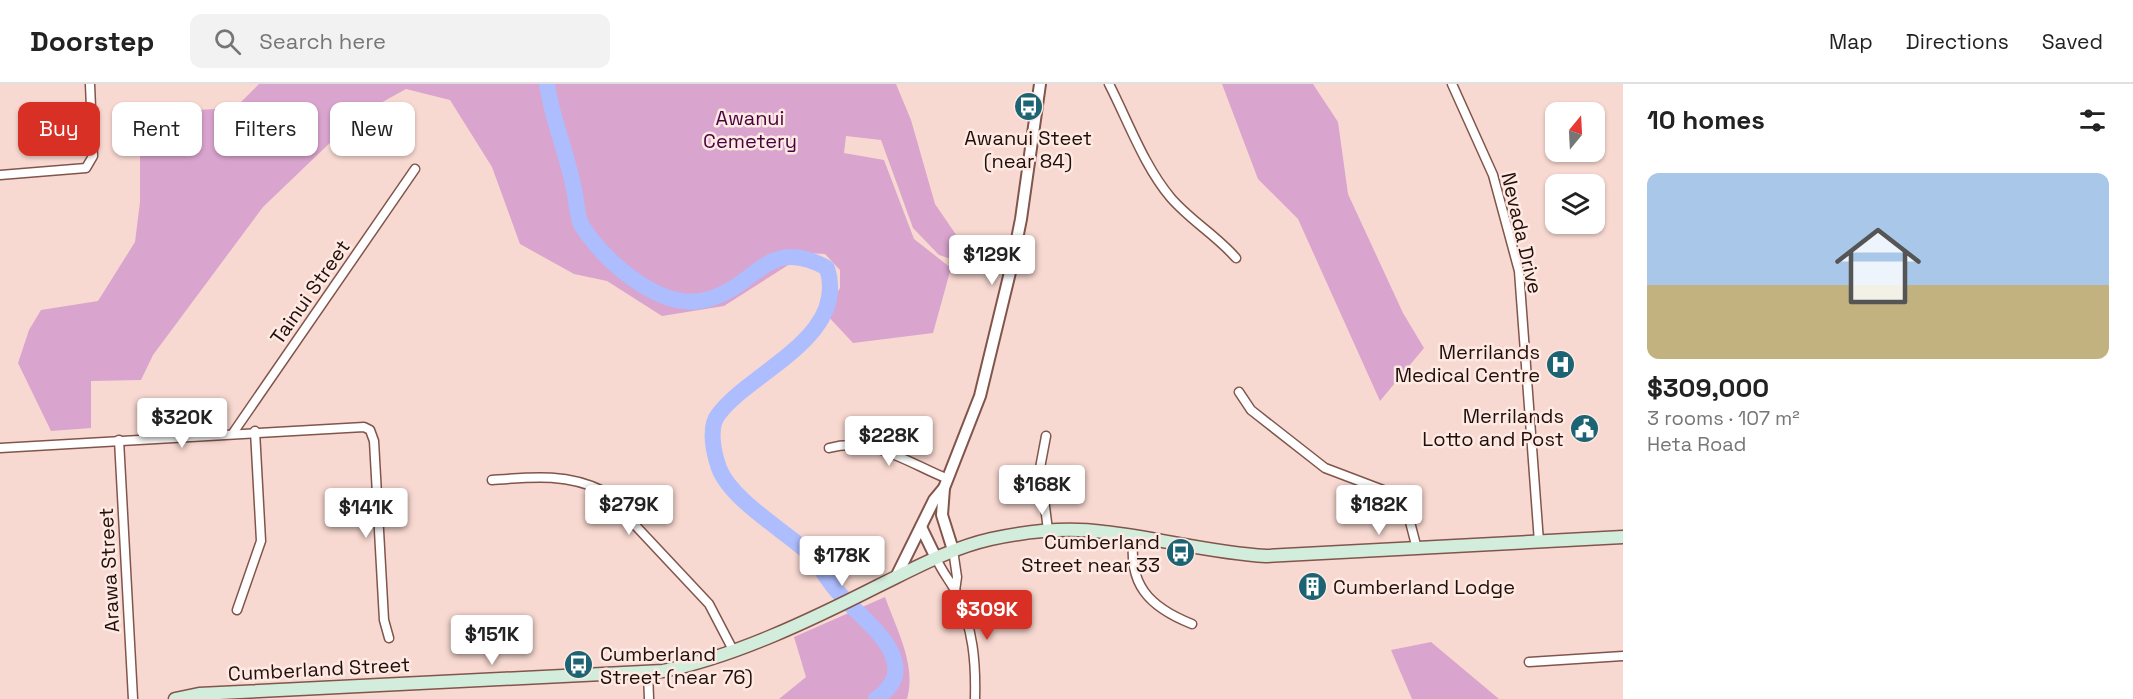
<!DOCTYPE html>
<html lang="en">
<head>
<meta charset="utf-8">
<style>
  body { margin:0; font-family:"Space Grotesk",sans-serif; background:#f2f2f2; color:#222; height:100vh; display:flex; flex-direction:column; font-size:22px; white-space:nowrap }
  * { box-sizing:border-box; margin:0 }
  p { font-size:20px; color:#767676 }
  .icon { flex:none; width:33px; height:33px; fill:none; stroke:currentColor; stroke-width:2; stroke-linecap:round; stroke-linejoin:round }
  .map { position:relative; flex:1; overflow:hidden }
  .sheet { display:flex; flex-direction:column; background:#fff; width:510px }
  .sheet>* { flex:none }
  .guide { position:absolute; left:18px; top:18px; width:570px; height:54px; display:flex; gap:12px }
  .needle { width:39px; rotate:18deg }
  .tools { position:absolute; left:1545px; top:18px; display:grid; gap:12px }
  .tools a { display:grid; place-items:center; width:60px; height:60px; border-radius:12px; background:#fff; box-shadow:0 2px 4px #0004; font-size:30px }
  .price { position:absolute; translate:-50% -51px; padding:0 14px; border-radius:6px; background:#fff; color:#222; font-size:20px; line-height:39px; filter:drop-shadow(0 2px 3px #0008) }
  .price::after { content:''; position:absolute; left:50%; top:36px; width:18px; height:14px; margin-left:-9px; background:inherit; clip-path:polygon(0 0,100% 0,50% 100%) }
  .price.current { background:#d93025; color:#fff }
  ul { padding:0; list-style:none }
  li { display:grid; align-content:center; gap:12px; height:318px; padding:0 24px }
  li+li { border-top:2px solid #e0e0e0 }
  li span { display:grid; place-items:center; height:186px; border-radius:12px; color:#555 }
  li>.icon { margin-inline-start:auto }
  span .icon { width:108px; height:108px; fill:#fffc; stroke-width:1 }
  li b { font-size:26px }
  h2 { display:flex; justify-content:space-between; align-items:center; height:72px; padding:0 24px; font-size:26px }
  .pill { padding:0 21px; border-radius:12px; background:#fff; box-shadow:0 2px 4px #0004; font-size:21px; line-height:54px }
  .pill.current { background:#d93025; color:#fff }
  header { display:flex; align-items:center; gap:36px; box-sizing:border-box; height:84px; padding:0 30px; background:#fff; border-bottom:2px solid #e0e0e0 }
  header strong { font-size:28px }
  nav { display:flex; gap:33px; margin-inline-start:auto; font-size:21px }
  .search { width:420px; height:54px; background:#f2f2f2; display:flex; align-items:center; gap:15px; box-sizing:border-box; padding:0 21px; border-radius:12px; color:#767676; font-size:22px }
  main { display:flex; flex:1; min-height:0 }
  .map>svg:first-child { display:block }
</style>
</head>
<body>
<header>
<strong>Doorstep</strong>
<div class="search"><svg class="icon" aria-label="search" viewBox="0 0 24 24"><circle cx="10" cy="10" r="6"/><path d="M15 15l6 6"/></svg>Search here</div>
<nav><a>Map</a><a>Directions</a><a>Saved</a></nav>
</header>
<main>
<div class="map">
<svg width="1623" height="615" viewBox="0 0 1623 615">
  <rect width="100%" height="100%" fill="#f8d9d1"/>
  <g fill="#d9a4ce">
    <polygon points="259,0 896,0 911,36 935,120 959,155 999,169 996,190 939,171 913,144 881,56 846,52 844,69 884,76 914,155 951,184 933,249 853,259 825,229 840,204 840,186 825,170 807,169 724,222 662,232 607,197 574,190 520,160 492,83 450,16 406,5 359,31 263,123 153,271 141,296 91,297 91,344 51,347 18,279 29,246 41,226 98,217 135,158 140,118 140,29 235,24"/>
    <polygon points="1222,0 1313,0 1338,38 1348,110 1403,229 1424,264 1380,317 1298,135 1258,95"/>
    <path d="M885 513C896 544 917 582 907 615H779L806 593 794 553Z"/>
    <polygon points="1431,558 1499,615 1412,615 1391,566"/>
  </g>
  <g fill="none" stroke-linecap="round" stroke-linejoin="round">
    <path stroke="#aebdfd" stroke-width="16" d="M547 0C552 37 569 73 575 111 577 120 577 134 582 142 604 177 660 227 705 216 757 204 766 150 827 184 849 254 750 287 718 331 708 344 714 370 719 384 730 414 780 444 804 465 818 477 826 495 838 508 862 536 928 579 876 615"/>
    <defs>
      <g id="minor">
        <path d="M1109 0C1128 37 1144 82 1171 114 1191 137 1216 151 1236 174"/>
        <polyline points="1452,0 1493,91 1519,187 1539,458"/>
        <polyline points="0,91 86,84 93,72 90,0"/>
        <polyline points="1239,308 1251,326 1325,384 1383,406 1392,414 1409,434 1417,465"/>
        <polyline points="233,349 415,85"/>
        <polyline points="1046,352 1040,384 1048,446"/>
        <polyline points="119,356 133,615"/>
        <polyline points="0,364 364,343 370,346 374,357 384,536 389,554"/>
        <path d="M829 364C873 352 908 379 948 395"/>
        <path d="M492 396C531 393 567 389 603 407L709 520 733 566"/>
        <path d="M1134 452C1127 500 1149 523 1192 540"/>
        <polyline points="953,466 957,493 955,507"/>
        <path d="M936 474C942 488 951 498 957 510 973 545 976 577 975 615"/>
        <polyline points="237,526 261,457 255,347"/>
        <polyline points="1529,578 1623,572"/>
        <polyline points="648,588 649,615"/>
      </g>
      <g id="tertiary">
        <polyline points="944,404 942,431 953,466"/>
        <polyline points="921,443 936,474"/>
        <polyline points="896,493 934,416 944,404 980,312 1012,180 1021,135 1040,0"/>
      </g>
      <path id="secondary" d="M175 615 199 610 663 587C734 573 813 535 878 502 915 484 951 464 991 455 1028 447 1067 443 1104 448 1159 454 1211 469 1266 472L1623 453"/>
    </defs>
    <use href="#minor" stroke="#81554b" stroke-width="11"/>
    <use href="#tertiary" stroke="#81554b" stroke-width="14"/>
    <use href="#secondary" stroke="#81554b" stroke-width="15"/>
    <use href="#minor" stroke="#fff" stroke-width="8"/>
    <use href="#tertiary" stroke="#fff" stroke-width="10"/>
    <use href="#secondary" stroke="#d3eddc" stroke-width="12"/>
  </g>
  <defs>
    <symbol id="bus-disc" viewBox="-11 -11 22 22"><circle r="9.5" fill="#1c6473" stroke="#fee9e3"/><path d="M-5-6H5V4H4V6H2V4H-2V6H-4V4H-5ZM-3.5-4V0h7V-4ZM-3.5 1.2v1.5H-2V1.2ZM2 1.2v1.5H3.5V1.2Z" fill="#fff"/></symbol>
    <symbol id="hospital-disc" viewBox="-11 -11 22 22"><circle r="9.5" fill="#1c6473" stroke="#fee9e3"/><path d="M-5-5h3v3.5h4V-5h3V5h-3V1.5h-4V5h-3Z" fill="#fff"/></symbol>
    <symbol id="civic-disc" viewBox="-11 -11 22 22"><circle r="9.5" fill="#1c6473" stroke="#fee9e3"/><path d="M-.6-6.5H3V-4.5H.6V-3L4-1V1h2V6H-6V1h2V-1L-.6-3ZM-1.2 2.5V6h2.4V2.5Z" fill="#fff"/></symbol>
    <symbol id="building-disc" viewBox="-11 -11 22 22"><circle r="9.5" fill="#1c6473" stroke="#fee9e3"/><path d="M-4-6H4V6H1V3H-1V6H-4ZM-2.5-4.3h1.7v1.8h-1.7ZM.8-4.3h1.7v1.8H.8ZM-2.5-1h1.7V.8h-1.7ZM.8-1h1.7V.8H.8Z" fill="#fff"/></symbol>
  </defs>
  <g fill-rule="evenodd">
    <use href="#bus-disc" x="1012" y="6" width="33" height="33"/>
    <use href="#hospital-disc" x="1544" y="264" width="33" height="33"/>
    <use href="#civic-disc" x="1568" y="328" width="33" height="33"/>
    <use href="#bus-disc" x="1164" y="452" width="33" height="33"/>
    <use href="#building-disc" x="1296" y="486" width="33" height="33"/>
    <use href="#bus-disc" x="562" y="564" width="33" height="33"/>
  </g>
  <g text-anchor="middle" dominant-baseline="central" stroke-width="5" stroke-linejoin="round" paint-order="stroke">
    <g font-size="20" fill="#490241" stroke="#fee9e3">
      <text x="750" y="34">Awanui<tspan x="750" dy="23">Cemetery</tspan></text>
    </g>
    <g font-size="20" fill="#200f0b" stroke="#fee9e3" text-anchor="end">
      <text x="1028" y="54" text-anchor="middle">Awanui Steet<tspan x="1028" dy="23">(near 84)</tspan></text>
      <text x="1540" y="268">Merrilands<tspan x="1540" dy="23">Medical Centre</tspan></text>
      <text x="1564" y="332">Merrilands<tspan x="1564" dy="23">Lotto and Post</tspan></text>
      <text x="1160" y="458">Cumberland<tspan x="1160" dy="23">Street near 33</tspan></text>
      <text x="1333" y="503" text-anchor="start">Cumberland Lodge</text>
      <text x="600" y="570" text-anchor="start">Cumberland<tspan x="600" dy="23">Street (near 76)</tspan></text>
    </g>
    <g font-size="20" fill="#200f0b" stroke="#fee9e3">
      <text transform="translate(1522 149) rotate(77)">Nevada Drive</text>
      <text transform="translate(310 208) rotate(-55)">Tainui Street</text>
      <text transform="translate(109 486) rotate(-93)">Arawa Street</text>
      <text transform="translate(319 585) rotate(-3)">Cumberland Street</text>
    </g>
  </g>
</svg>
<div class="tools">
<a><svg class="needle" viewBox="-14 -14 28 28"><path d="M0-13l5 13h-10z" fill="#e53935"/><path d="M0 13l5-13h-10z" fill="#767676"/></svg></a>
<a><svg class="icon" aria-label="layers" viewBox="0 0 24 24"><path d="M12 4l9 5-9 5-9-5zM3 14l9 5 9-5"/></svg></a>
</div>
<b class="price" style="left:992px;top:202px">$129K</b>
<b class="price" style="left:182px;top:365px">$320K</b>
<b class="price" style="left:889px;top:383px">$228K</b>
<b class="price" style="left:1042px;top:432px">$168K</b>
<b class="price" style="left:629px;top:452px">$279K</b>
<b class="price" style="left:1379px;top:452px">$182K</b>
<b class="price" style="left:366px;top:455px">$141K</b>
<b class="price" style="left:842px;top:503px">$178K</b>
<b class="price current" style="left:987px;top:557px">$309K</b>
<b class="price" style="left:492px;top:582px">$151K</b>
<div class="guide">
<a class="pill current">Buy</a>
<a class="pill">Rent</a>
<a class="pill">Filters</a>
<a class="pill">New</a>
</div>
</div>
<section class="sheet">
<h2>10 homes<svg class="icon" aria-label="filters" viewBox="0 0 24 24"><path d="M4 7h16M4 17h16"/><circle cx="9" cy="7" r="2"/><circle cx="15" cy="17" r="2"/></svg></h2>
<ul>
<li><span style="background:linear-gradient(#a9c7e8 60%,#c2b280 0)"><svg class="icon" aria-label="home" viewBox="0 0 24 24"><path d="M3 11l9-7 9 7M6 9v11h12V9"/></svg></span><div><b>$309,000</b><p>3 rooms · 107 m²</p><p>Heta Road</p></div></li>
</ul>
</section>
</main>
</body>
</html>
